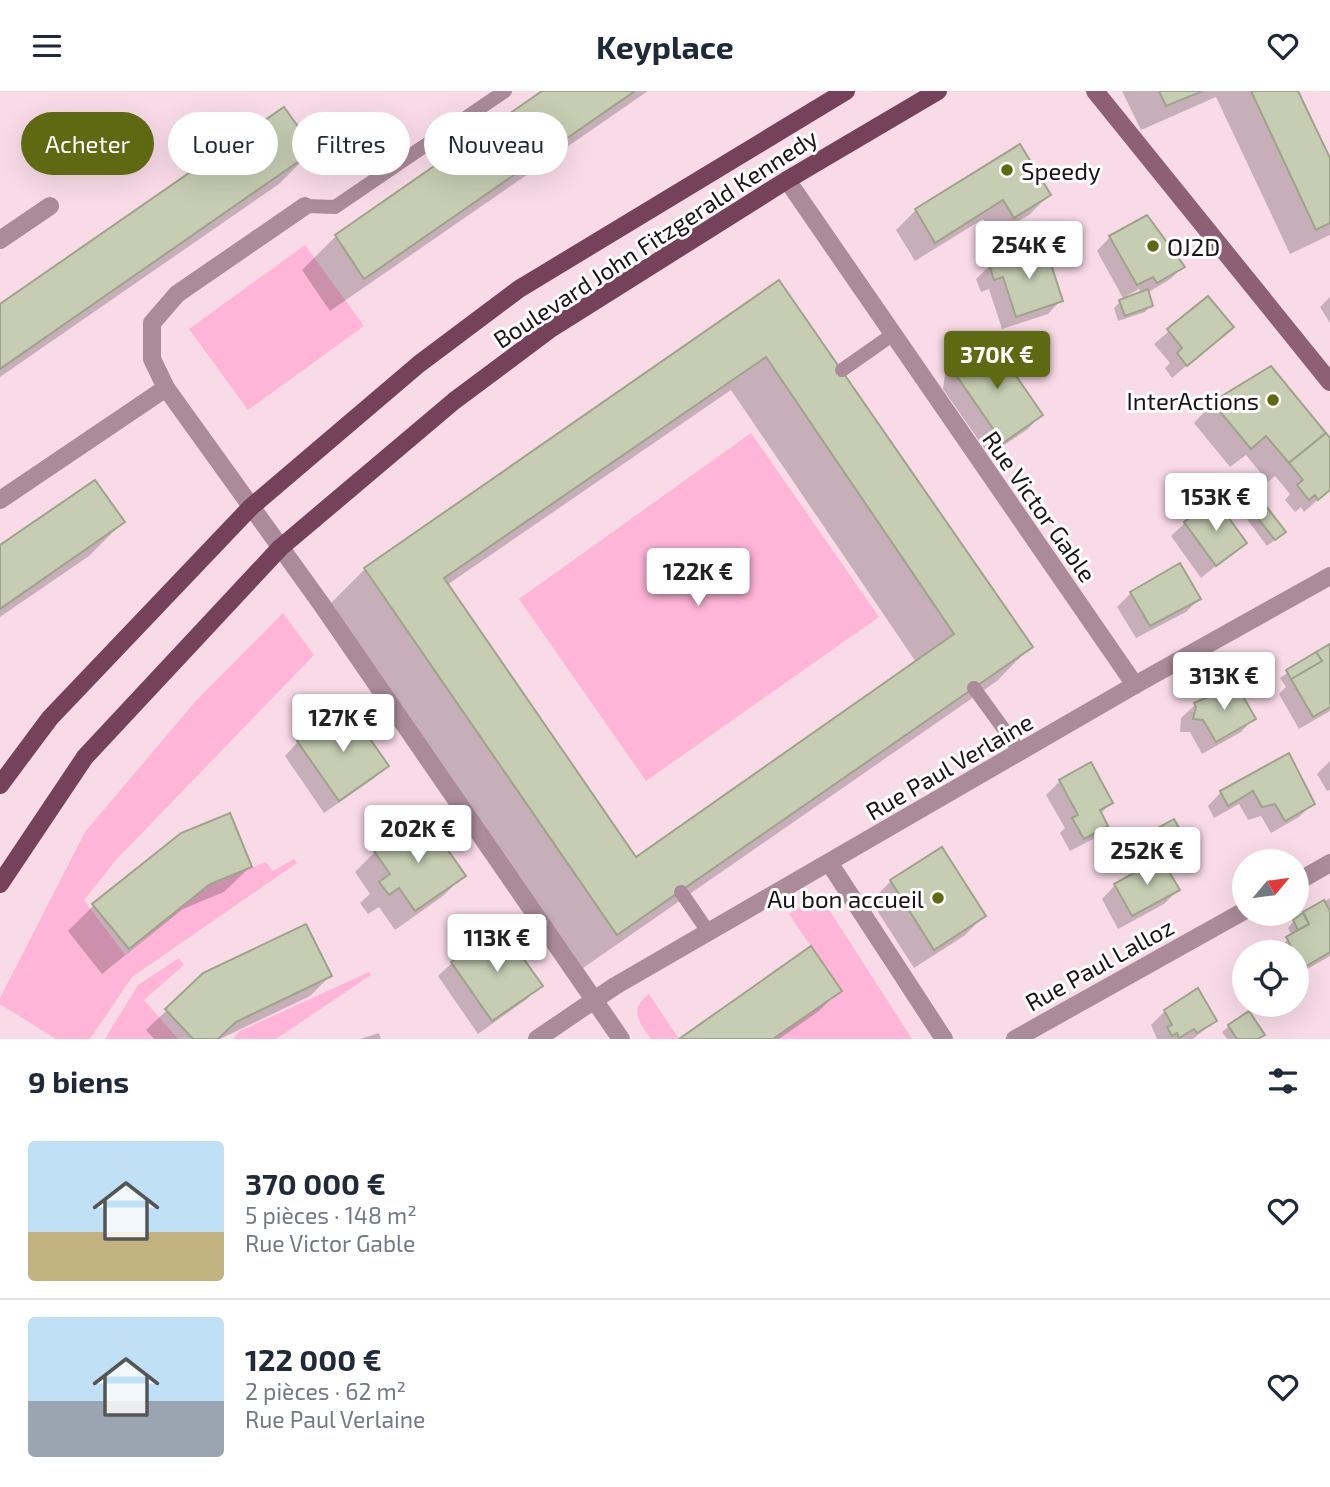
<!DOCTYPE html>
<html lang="fr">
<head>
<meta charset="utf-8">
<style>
  body { margin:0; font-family:"Exo 2",sans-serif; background:#f6f6f7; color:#1f2937; height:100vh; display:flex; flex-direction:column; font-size:26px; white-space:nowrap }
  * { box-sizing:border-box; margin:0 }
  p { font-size:23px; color:#747a83 }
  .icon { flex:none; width:38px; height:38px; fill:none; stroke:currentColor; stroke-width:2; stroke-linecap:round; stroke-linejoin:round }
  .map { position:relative; height:948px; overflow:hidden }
  .drawer { display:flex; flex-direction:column; background:#fff; flex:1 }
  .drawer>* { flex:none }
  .hud { position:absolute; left:21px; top:21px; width:700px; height:63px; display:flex; gap:14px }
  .needle { width:46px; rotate:61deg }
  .controls { position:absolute; left:1232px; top:758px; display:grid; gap:14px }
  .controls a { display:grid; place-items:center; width:77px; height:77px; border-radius:50%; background:#fff; box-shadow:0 7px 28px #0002; font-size:35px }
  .price { position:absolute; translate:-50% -60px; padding:0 16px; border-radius:7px; background:#fff; color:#222; font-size:23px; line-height:46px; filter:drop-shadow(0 2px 4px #0008) }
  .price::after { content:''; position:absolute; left:50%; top:42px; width:21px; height:16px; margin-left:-10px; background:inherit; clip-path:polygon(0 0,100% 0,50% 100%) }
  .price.current { background:#5d6a11; color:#fff }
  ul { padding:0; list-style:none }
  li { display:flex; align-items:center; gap:21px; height:175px; padding:0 28px }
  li+li { border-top:2px solid #e0e1e3 }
  li span { display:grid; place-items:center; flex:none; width:196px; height:140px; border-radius:7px; color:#555 }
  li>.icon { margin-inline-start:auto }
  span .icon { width:84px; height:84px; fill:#fffc; stroke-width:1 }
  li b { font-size:30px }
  h2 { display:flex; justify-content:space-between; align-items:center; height:84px; padding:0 28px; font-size:30px }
  .chip { padding:0 24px; border-radius:32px; background:#fff; box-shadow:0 7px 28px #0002; font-size:24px; line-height:63px }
  .chip.current { background:#5d6a11; color:#fff }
  header { display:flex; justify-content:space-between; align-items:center; height:91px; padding:0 28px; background:#fff; font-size:32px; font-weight:700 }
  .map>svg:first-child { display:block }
</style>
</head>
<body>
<header><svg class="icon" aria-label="menu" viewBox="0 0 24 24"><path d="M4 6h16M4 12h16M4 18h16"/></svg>Keyplace<svg class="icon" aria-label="heart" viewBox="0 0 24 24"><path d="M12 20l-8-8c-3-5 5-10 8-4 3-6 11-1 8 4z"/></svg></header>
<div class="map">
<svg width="1330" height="948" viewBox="0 0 1330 948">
  <rect width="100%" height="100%" fill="#f9dbe8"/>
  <g fill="#ffb5d8">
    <polygon points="305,154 364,235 248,319 189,238"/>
    <polygon points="751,342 879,526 646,690 519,508"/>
    <polygon points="283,522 314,564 115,770 84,809 125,864 210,793 266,771 273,780 294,768 297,772 132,886 90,948 56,948 0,913 0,907 85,741 194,612"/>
    <polygon points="819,810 828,817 912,948 773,948 841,900 789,823 809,811"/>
    <polygon points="179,867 184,874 144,909 178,948 105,948 138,894"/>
    <polygon points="369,881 371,884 276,948 233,948 240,940"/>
    <path d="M649 903 679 948H651C638 930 629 918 649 903Z"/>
  </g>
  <g fill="#0003" fill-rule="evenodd">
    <polygon points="545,0 648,0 330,220 302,179 336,145"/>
    <polygon points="1122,0 1296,0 1330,71 1330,144 1290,163 1216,6 1141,39"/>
    <polygon points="1019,56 1049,104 1029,124 993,145 983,128 915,170 896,139 916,119"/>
    <polygon points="313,59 279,93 0,286 0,215"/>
    <polygon points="1110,146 1183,176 1169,189 1147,202 1151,214 1145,221 1118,230 1114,217 1120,211 1142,203 1139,198 1123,207 1097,160"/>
    <polygon points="990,175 1061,209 1048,223 1002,238 989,198 981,201 976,188"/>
    <path d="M778 191 1030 556 997 590 583 877 331 512 365 478ZM731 299 916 571 635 768 447 494Z"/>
    <polygon points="1330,206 1330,232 1320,216"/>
    <polygon points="1208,207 1232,236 1172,287 1165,277 1170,272 1154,253"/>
    <polygon points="959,269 1041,324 1028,338 989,364 943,298 945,283"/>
    <polygon points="1213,312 1330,350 1330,398 1304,421 1301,416 1295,421 1285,409 1290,403 1275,385 1268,391 1246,364 1230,376 1194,332"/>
    <polygon points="1249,416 1278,447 1267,455 1243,423"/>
    <polygon points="123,431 89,465 0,526 0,457"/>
    <polygon points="1185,432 1245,451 1201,487 1171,445"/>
    <polygon points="1179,474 1199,508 1186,521 1136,547 1117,516 1131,502"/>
    <polygon points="1330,554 1330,620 1299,638 1279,603 1286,596 1280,587"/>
    <polygon points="1236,595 1254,627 1241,641 1202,663 1190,641 1180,641 1181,627 1195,614"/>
    <polygon points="298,651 386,675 373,688 324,722 285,665"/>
    <polygon points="1288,664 1313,712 1299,726 1271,742 1261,725 1248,729 1239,713 1214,727 1208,715 1221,701"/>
    <polygon points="1330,670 1330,699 1327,700 1317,683"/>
    <polygon points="1060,690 1111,712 1100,723 1106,735 1093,748 1070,760 1060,742 1065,737 1046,704"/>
    <polygon points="1173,730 1186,753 1161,770 1178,799 1164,813 1118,838 1102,808 1115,794 1156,772 1143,750"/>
    <polygon points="375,761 463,785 443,805 395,839 379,816 368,823 360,812 370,803 355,781"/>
    <polygon points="250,776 224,801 183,818 102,883 68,840 94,814"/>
    <polygon points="891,790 984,825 964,845 914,877 871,810"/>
    <polygon points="1330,807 1330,865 1297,884 1297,861 1274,861 1292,845 1288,837 1294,830"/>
    <polygon points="500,838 540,895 527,908 478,943 438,885 452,872"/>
    <polygon points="204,884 330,885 310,905 220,948 154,948 146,939"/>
    <polygon points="839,900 819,920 779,948 680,948"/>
    <polygon points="1165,920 1215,930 1193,948 1157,948 1151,934"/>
    <polygon points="1229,935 1262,944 1258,948 1227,948 1222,941"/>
    <polygon points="379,942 381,948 360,948"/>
  </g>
  <g fill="#c6cdb2" stroke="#9ea48a" stroke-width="2" fill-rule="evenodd">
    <polygon points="542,0 635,0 364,188 335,144"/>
    <polygon points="1159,0 1203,0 1166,15"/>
    <polygon points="1251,0 1298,0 1330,67 1330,132 1316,139"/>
    <polygon points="284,16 315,59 0,278 0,213"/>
    <polygon points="1020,53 1051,104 1014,127 1003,109 935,152 915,118"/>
    <polygon points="1147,124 1185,176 1157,192 1153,186 1137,194 1109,145"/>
    <polygon points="1045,155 1063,210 1016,226 1003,186 994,189 989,173"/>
    <path d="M779 189 1033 556 617 844 364 477ZM766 266 954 543 636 766 444 487Z"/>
    <polygon points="1148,198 1153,215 1125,225 1119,209"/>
    <polygon points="1208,205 1234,236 1187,275 1177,262 1182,257 1167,238"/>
    <polygon points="990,247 1043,324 1003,352 956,284 958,268"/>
    <polygon points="1271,275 1326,342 1289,372 1266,345 1251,358 1212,311"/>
    <polygon points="1326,342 1330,347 1330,399 1318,409 1315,404 1309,409 1297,394 1303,389 1289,372"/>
    <polygon points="95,389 125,431 0,518 0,454"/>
    <polygon points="1259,406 1286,441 1275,449 1248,415"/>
    <polygon points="1215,408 1247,452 1216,475 1184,431"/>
    <polygon points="1180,472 1201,508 1150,535 1130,501"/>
    <polygon points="1330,553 1330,616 1313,626 1291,588 1322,570 1316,561"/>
    <polygon points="1316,561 1322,570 1291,588 1286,579"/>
    <polygon points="1236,593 1256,628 1216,651 1203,629 1193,628 1196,616 1194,612"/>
    <polygon points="347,615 389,675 339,710 297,650"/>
    <polygon points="1289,662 1315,713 1285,730 1275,713 1262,716 1253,700 1228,715 1220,700"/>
    <polygon points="1091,671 1113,712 1100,719 1108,735 1084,748 1072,727 1078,724 1059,689"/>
    <polygon points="230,722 252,776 210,793 129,858 92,813 181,742"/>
    <polygon points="424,725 466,785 415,820 399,797 389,804 379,791 390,783 374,760"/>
    <polygon points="1174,728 1188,753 1163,768 1149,742"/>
    <polygon points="942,756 986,825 934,859 890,789"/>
    <polygon points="1161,767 1180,799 1132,825 1114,793"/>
    <polygon points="1324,809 1330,820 1330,861 1303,877 1286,846 1309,833 1303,821"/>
    <polygon points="1303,822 1309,833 1298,839 1293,829"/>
    <polygon points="306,833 332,885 236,931 218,948 193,948 165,918 203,882"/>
    <polygon points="501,836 543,895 492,930 451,871"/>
    <polygon points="811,855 842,900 773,948 679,948"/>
    <polygon points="1198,897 1217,930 1197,942 1194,938 1179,947 1177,942 1172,945 1167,936 1172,934 1164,919"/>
    <polygon points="1249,920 1265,944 1258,948 1237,948 1228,934"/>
  </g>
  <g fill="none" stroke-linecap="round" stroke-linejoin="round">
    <g stroke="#ab8b99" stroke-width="14">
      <polyline points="305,115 335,116 505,0"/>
      <polyline points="842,279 892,244"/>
      <polyline points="974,597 1021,662"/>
      <polyline points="681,801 709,842"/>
    </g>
    <g stroke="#ab8b99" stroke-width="18">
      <polyline points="787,89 1135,594"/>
      <polyline points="0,149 50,115"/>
      <polyline points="166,297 322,514 621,948"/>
      <polyline points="0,409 166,297 152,268 152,232 177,203 305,115"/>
      <polyline points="830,773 944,948"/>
      <polyline points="1297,791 1330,772"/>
      <polyline points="537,948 615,895 1135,594 1330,485"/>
      <polyline points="1015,948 1244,820"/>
    </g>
    <polyline stroke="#8d6075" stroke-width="18" points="1095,0 1330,291"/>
    <g stroke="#76415b" stroke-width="18">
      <polyline points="0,694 50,627 251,416 419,273 519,198 846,0"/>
      <polyline points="0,793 85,666 280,457 454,310 549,239 787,89 938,0"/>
    </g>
  </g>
  <g fill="#5d6a11" stroke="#fff" stroke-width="2.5">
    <circle cx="1007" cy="79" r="7"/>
    <circle cx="1153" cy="155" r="7"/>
    <circle cx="1273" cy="309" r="7"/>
    <circle cx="938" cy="807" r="7"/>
  </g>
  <g text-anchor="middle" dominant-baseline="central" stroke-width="6" stroke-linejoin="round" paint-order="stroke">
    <g font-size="24" fill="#1c1216" stroke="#fff" text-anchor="start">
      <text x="1021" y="79">Speedy</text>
      <text x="1167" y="155">OJ2D</text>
      <text x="1259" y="309" text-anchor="end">InterActions</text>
      <text x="924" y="807" text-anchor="end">Au bon accueil</text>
    </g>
    <g font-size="24" fill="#1c1216" stroke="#fff">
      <text transform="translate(655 147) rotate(-33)">Boulevard John Fitzgerald Kennedy</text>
      <text transform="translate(1040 415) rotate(55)">Rue Victor Gable</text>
      <text transform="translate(949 675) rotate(-30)">Rue Paul Verlaine</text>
      <text transform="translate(1099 873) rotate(-29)">Rue Paul Lalloz</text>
    </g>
  </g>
</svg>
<div class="controls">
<a><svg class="needle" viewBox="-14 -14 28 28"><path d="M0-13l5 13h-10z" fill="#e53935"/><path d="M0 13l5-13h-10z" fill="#747a83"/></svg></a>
<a><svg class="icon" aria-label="locate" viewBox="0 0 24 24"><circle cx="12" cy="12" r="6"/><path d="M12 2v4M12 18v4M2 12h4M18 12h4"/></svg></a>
</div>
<b class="price" style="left:1029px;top:190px">254K €</b>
<b class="price current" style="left:997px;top:300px">370K €</b>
<b class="price" style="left:1216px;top:442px">153K €</b>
<b class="price" style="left:698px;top:517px">122K €</b>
<b class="price" style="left:1224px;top:621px">313K €</b>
<b class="price" style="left:343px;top:663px">127K €</b>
<b class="price" style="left:418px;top:774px">202K €</b>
<b class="price" style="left:1147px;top:796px">252K €</b>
<b class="price" style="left:497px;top:883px">113K €</b>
<div class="hud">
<a class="chip current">Acheter</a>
<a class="chip">Louer</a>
<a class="chip">Filtres</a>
<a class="chip">Nouveau</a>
</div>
</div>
<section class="drawer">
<h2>9 biens<svg class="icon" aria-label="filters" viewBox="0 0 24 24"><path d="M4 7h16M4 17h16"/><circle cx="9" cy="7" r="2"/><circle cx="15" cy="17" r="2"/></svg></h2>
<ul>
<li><span style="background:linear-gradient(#bfe0f5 65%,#c2b280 0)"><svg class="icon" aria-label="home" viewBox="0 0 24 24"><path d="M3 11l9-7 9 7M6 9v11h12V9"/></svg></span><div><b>370 000 €</b><p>5 pièces · 148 m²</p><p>Rue Victor Gable</p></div><svg class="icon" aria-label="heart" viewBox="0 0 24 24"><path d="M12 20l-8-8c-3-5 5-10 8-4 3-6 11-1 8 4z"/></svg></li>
<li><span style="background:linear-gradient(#bfe0f5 60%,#9aa5b1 0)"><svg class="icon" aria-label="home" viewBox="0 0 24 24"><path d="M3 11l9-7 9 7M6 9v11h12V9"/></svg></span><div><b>122 000 €</b><p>2 pièces · 62 m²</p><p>Rue Paul Verlaine</p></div><svg class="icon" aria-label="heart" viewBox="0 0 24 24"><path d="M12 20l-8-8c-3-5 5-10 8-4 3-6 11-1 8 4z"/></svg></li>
</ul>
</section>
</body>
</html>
